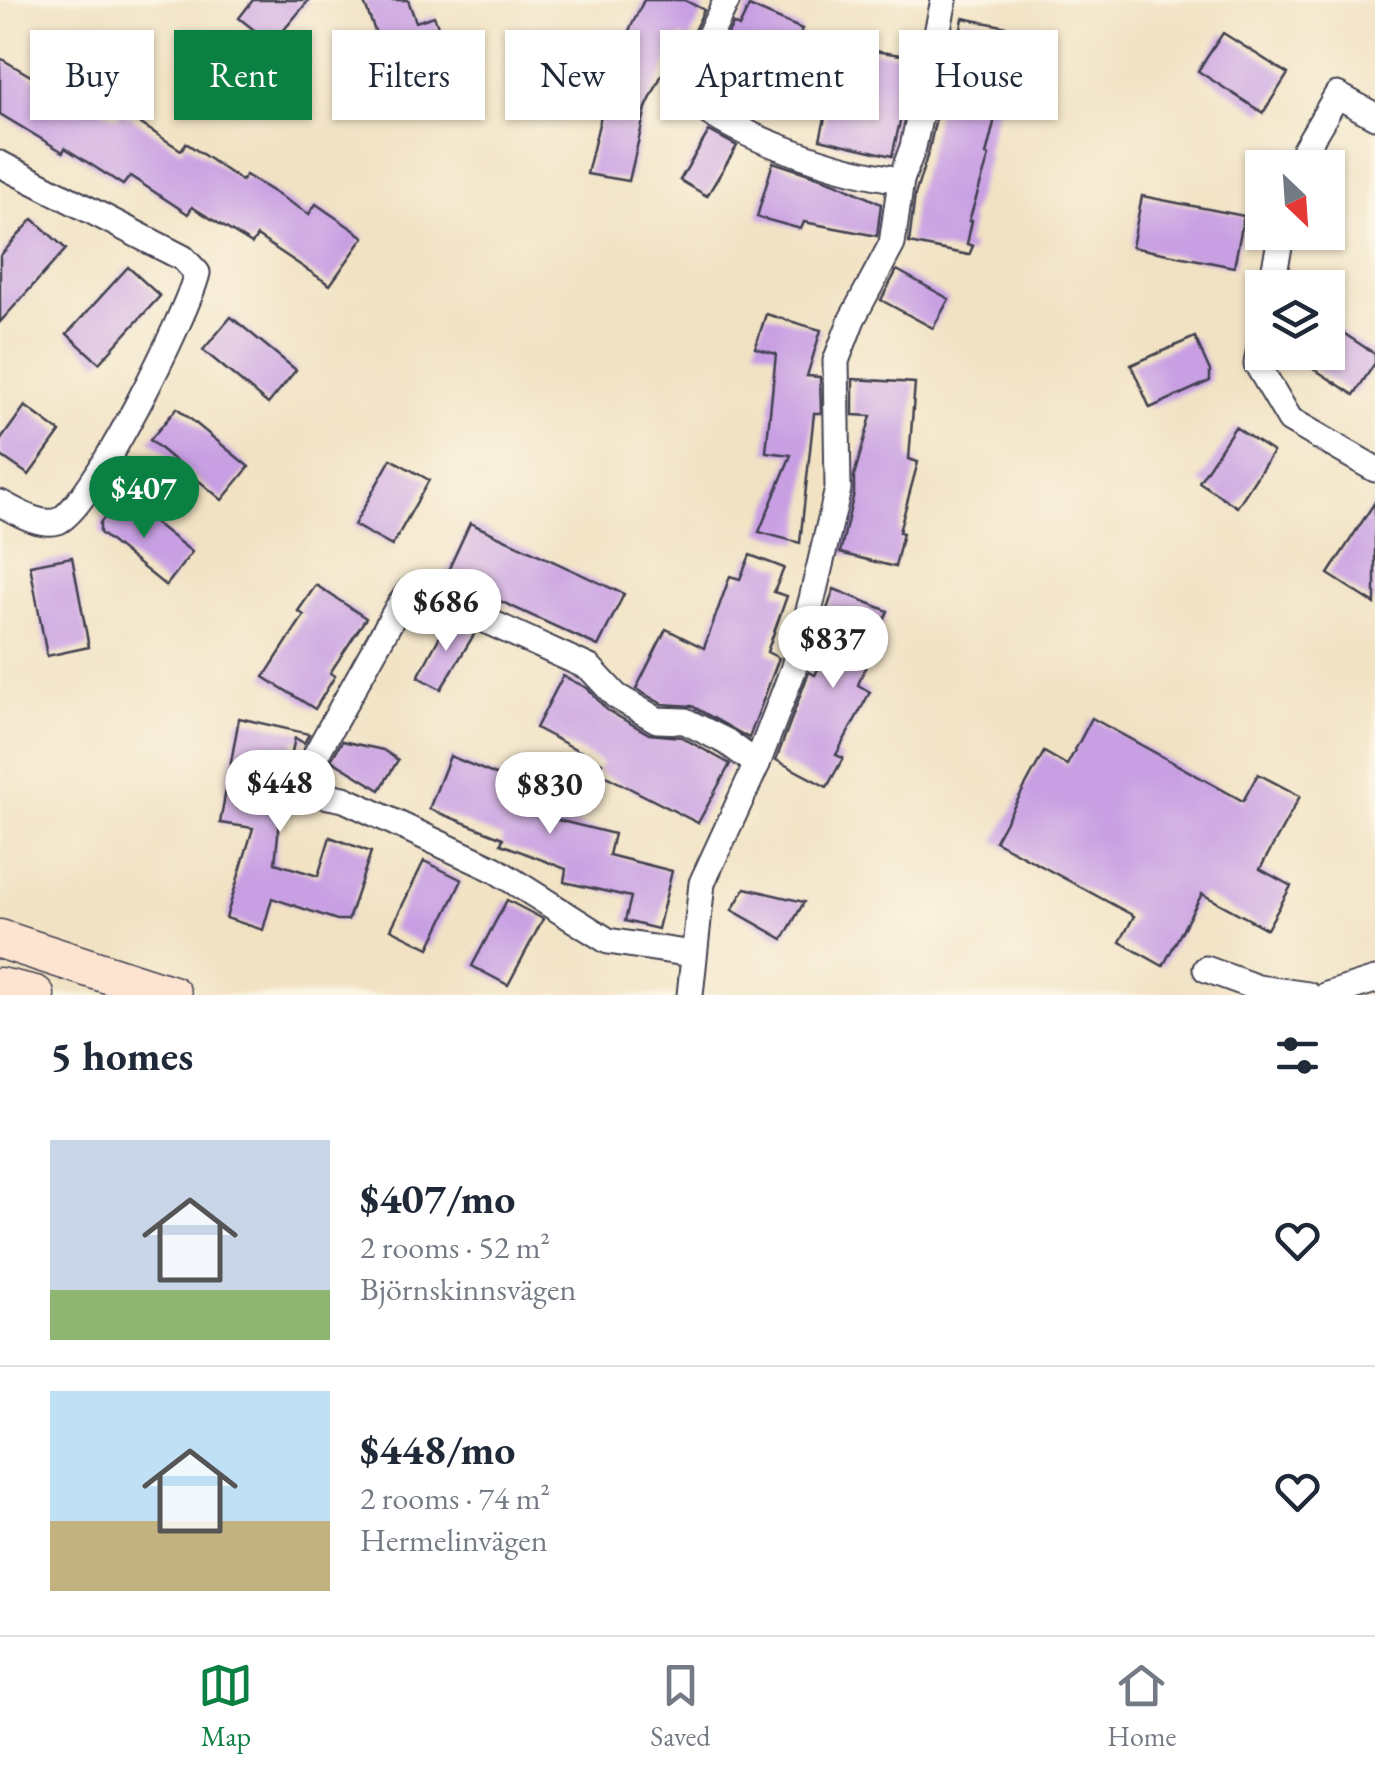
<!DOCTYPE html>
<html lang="en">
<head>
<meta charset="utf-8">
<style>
  body { margin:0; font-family:"EB Garamond",serif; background:#f6f6f7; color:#1f2937; height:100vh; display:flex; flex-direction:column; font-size:38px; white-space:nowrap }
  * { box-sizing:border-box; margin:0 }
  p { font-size:32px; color:#747a83 }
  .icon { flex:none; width:55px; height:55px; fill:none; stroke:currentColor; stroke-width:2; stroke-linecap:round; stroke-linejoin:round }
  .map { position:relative; height:995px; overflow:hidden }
  .panel { display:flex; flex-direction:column; background:#fff; flex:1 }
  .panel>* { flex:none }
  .banner { position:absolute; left:30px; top:30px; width:1315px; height:90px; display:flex; gap:20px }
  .needle { width:65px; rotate:155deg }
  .tools { position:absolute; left:1245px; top:150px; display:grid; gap:20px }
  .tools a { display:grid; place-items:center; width:100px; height:100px; border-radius:0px; background:#fff; box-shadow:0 2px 8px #0004; font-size:50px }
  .price { position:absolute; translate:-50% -85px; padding:0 22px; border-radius:35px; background:#fff; color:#222; font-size:32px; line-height:65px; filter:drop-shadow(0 2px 5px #0008) }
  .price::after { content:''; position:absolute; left:50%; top:60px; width:30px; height:22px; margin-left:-15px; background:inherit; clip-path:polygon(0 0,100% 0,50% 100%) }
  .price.selected { background:#0b8043; color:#fff }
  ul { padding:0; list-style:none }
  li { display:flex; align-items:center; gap:30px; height:250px; padding:0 50px }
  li+li { border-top:2px solid #e0e1e3 }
  li span { display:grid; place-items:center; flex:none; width:280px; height:200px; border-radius:0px; color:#555 }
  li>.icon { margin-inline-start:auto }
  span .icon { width:120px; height:120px; fill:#fffc; stroke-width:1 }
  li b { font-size:42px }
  h2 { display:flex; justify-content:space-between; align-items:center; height:120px; padding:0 50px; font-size:42px }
  .chip { padding:0 35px; border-radius:0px; background:#fff; box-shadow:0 2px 8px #0004; font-size:35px; line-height:90px }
  .chip.selected { background:#0b8043; color:#fff }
  .tab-bar { display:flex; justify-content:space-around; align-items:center; height:140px; border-top:2px solid #e0e1e3; background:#fff; font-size:28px; color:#747a83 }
  .tab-bar a { display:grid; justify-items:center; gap:5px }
  .tab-bar .selected { color:#0b8043 }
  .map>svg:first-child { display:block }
</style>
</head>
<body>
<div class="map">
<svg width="1375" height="995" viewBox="0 0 1375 995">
  <rect width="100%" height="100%" fill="#fcf5e5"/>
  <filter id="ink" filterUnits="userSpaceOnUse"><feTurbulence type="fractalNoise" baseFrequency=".01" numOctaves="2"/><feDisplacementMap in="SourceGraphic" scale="20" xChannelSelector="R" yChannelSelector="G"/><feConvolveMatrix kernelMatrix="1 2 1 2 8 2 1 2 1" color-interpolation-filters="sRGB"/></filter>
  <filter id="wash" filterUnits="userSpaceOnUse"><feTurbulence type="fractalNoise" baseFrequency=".0048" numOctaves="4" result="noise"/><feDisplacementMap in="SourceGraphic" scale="40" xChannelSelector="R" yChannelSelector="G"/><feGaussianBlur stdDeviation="2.25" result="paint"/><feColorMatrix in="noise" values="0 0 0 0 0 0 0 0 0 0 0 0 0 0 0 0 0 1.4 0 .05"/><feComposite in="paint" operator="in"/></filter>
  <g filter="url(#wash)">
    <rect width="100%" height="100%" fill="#f1e2c3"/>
    <g id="blocks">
      <g fill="#c89fe3">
        <polygon points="253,0 309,0 272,44 239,18"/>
        <polygon points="363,0 408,0 416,22 434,16 448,51 430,58 434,68 395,83"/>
        <polygon points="644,0 684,0 704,10 689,41 680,36 646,108 629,181 587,174 610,78 600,73 614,43 621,47"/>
        <polygon points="749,6 802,29 791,55 753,118 708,91 725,58 718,55 733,24 739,27"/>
        <polygon points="963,18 1017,29 986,155 989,156 969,221 972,221 967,244 973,246 969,255 909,243 915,195 929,150 948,62 955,63"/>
        <polygon points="1223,33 1288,74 1263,113 1198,71"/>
        <polygon points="853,48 915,57 892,156 820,139 828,106 845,110"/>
        <polygon points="0,58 51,88 55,81 117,118 121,111 181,150 186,143 242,181 246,175 309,214 316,204 364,237 330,285 257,236 252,244 192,207 188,214 130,176 123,185 65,148 63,152 0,114"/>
        <polygon points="709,131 737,146 707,196 680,180"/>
        <polygon points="773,162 836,183 881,204 877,236 804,222 801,229 757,217"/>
        <polygon points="1142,196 1244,216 1234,267 1132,247"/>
        <polygon points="33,219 66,249 0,322 0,256"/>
        <polygon points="128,267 160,296 99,363 67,334"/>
        <polygon points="897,270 949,299 933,328 881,300"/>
        <polygon points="766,314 821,330 807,376 820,377 821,413 814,413 800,543 759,532 791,455 766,452 776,354 755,348"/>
        <polygon points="231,317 296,370 268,404 203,350"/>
        <polygon points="1328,323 1375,354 1375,363 1354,395 1288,352 1328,352"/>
        <polygon points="1195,337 1210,371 1210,381 1150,408 1131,365"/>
        <polygon points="853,379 915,383 909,459 918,462 899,532 903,533 895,567 840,553 854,493 854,476 871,416 853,415"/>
        <polygon points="25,406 60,432 29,475 0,455 0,441"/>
        <polygon points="177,408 249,467 222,500 150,440"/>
        <polygon points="1235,427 1273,452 1237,507 1199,482"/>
        <polygon points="391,459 429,480 392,546 354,525"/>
        <polygon points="121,496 192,552 166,586 100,533 100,523"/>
        <polygon points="1375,502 1375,604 1328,574"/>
        <polygon points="470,523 624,594 598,646 498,600 494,606 464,593 467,587 445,577"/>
        <polygon points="750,555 784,568 774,592 787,596 767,652 779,658 749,738 692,706 662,704 636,689 666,629 704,648 730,576 740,579"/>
        <polygon points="72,557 89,647 47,656 30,565"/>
        <polygon points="316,585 366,618 330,673 335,676 315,709 264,677 304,615 298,611"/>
        <polygon points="834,589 888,611 858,685 870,692 836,755 843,758 827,787 776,760 809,672 815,675 838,630 822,624"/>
        <polygon points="448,621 475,633 441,689 418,677"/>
        <polygon points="563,676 587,688 607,710 649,734 681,737 730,764 698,823 598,772 602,763 536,728"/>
        <polygon points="239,718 309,734 304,743 295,738 282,797 275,863 318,876 330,837 371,852 348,920 337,920 272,898 263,930 226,918 253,828 220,823"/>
        <polygon points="1092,718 1243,801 1258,774 1300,796 1260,869 1291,886 1267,929 1202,894 1163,966 1120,942 1134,916 995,841 1044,752 1067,765"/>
        <polygon points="342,741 383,750 398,760 380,790 331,760"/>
        <polygon points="450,756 556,800 549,818 614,834 609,855 672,871 658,929 625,921 631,897 564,882 566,869 501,844 503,838 429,809"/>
        <polygon points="424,861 462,880 429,948 391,929"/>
        <polygon points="745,888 804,902 783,939 732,910"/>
        <polygon points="507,900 543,919 508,985 472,966"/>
      </g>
    </g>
  </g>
  <g filter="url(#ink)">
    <use href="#blocks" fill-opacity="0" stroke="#413f4f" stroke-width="2.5"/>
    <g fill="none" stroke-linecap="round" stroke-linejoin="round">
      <defs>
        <g id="street">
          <path d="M727 0 686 83 685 94C730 136 840 172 901 180"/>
          <path d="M0 164 183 258 197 273C188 312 91 508 58 521 39 527 16 511 0 503"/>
          <polyline points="1294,168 1337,95 1375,116"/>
          <polyline points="1271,288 1282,232"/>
          <polyline points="1262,336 1257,364 1290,420 1375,469"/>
          <polyline points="692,954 608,941 494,869 344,799 313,793 314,758 397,609 409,592 430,595 590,668 616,696 657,720 685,721 727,742 757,764"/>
          <polyline points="1206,969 1258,988 1308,995"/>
          <polyline points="690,995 702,883 757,764 793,670 812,599 838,489 836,361 852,319 892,244 901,180 913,147 944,0"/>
          <polyline points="1327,995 1375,980"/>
        </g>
        <g id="secondary">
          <polyline points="0,939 172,995"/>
          <polyline points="0,987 35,995"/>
        </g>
      </defs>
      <use href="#street" stroke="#413f4f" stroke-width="29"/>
      <use href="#secondary" stroke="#413f4f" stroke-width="41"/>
      <use href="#street" stroke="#fff" stroke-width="25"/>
      <use href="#secondary" stroke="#fde4d1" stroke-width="38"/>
    </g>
  </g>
</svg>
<div class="tools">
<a><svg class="needle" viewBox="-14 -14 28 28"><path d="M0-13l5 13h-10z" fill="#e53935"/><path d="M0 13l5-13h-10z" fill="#747a83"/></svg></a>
<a><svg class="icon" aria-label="layers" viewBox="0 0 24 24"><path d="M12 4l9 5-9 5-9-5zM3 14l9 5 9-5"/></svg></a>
</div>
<b class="price selected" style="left:144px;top:541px">$407</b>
<b class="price" style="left:446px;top:654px">$686</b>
<b class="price" style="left:833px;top:691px">$837</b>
<b class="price" style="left:280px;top:835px">$448</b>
<b class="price" style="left:550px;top:837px">$830</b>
<div class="banner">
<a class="chip">Buy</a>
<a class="chip selected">Rent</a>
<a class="chip">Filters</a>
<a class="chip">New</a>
<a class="chip">Apartment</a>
<a class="chip">House</a>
</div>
</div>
<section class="panel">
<h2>5 homes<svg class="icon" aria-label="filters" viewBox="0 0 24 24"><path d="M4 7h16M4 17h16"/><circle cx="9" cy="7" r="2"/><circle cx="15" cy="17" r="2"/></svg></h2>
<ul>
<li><span style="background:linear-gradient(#c9d6e8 75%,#8fb573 0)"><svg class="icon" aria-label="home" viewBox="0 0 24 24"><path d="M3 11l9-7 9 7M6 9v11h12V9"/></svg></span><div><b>$407/mo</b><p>2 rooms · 52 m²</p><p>Björnskinnsvägen</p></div><svg class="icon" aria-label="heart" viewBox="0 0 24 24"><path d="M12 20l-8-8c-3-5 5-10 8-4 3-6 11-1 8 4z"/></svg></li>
<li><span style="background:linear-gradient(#bfe0f5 65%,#c2b280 0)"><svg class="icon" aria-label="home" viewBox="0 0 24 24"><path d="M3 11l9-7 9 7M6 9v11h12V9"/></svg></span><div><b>$448/mo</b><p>2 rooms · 74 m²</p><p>Hermelinvägen</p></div><svg class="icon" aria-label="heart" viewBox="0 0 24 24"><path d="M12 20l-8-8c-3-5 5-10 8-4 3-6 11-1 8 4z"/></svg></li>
</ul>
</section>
<nav class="tab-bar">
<a class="selected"><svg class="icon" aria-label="map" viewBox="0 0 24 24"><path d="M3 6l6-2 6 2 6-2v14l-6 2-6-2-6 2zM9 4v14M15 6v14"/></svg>Map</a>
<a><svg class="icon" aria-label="saved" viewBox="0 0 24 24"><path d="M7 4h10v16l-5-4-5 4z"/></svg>Saved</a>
<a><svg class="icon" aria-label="home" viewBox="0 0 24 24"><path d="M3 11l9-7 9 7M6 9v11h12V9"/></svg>Home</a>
</nav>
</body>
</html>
